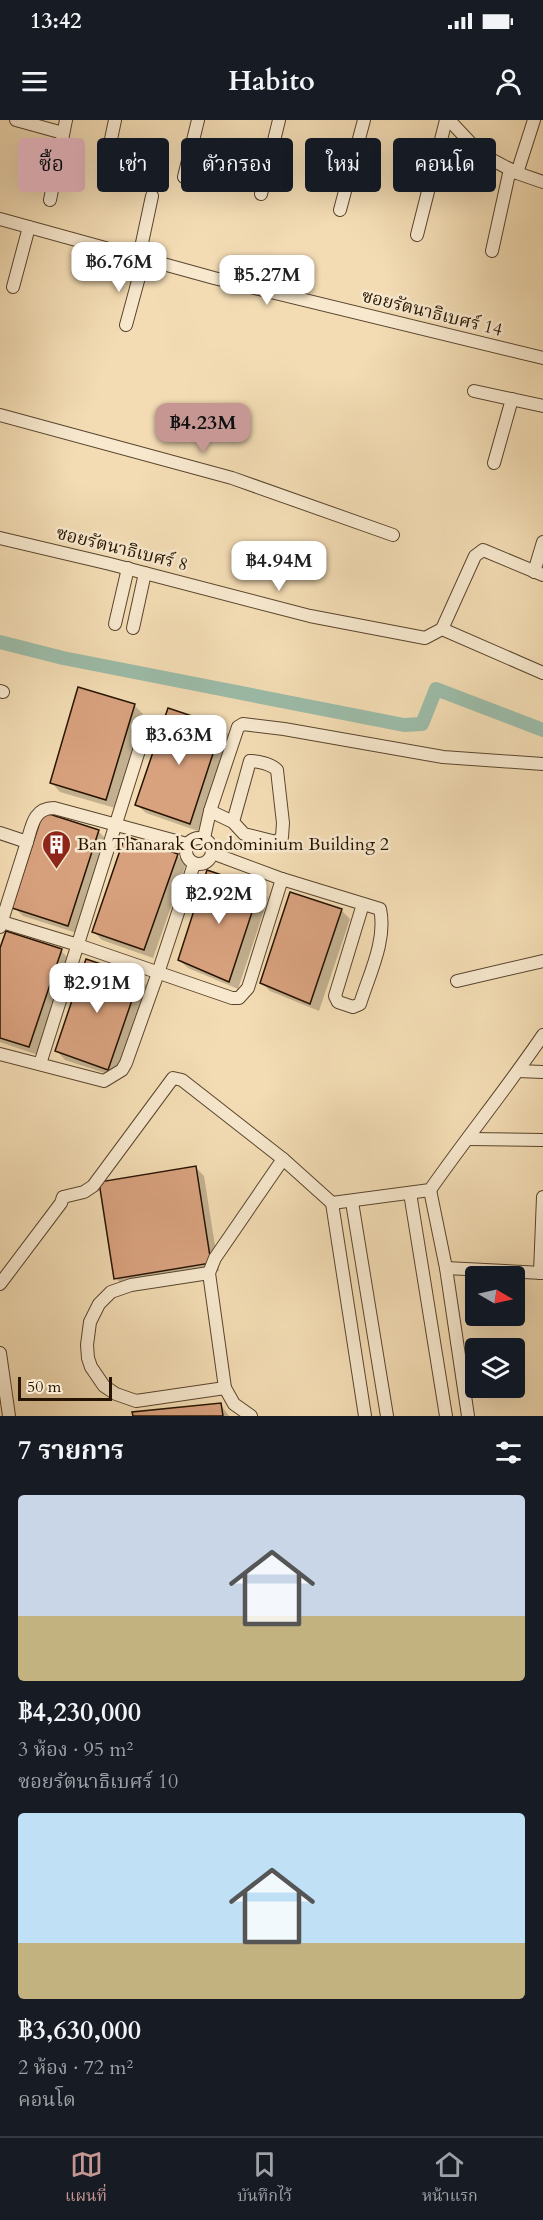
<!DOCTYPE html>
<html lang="th">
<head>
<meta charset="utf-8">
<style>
  body { margin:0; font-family:Cardo,"Noto Serif Thai",serif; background:#20242c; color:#f1f3f6; height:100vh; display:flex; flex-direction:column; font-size:22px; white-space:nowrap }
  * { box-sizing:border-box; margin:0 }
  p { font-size:20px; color:#9ea1a6 }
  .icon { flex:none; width:33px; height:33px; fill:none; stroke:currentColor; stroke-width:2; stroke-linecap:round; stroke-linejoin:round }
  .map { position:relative; height:1296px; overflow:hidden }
  .panel { display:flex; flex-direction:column; background:#171b24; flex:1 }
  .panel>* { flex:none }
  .top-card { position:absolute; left:18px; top:18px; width:507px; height:54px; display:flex; gap:12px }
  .needle { width:39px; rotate:99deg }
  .tools { position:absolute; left:465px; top:1146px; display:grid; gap:12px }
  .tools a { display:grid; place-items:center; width:60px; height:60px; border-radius:6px; background:#171b24; box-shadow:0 6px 24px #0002; font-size:30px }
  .scale { position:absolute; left:18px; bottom:15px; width:94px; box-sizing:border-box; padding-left:6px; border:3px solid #261300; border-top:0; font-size:16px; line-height:21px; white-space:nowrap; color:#261300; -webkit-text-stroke:4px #f7e8ce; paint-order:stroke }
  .price { position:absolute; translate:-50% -51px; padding:0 14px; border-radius:12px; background:#fff; color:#222; font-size:20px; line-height:39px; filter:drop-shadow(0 2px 3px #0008) }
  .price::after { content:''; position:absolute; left:50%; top:36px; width:18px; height:14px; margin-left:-9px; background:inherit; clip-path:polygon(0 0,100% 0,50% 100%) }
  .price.on { background:#c59692; color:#111 }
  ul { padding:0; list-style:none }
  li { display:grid; align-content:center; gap:12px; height:318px; padding:0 18px }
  li span { display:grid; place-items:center; height:186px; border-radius:6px; color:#555 }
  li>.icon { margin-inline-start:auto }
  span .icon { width:108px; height:108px; fill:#fffc; stroke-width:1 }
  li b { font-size:26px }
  h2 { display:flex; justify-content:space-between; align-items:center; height:72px; padding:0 18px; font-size:26px }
  .chip { padding:0 21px; border-radius:6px; background:#171b24; box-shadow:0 6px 24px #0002; font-size:21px; line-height:54px }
  .chip.on { background:#c59692; color:#111 }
  .status { display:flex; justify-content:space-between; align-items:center; height:42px; padding:0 30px; background:#171b24; direction:ltr }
  .status svg { height:16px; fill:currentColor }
  header { display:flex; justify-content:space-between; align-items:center; height:78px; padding:0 18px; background:#171b24; font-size:27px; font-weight:800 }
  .tabs { display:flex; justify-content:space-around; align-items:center; height:84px; border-top:2px solid #363941; background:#171b24; font-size:16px; color:#9ea1a6 }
  .tabs a { display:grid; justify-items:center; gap:3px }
  .tabs .on { color:#c59692 }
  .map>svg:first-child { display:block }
</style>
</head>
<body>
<div class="status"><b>13:42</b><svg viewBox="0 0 49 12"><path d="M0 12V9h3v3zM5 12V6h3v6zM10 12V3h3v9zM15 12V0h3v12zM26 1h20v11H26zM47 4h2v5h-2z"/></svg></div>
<header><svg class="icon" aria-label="menu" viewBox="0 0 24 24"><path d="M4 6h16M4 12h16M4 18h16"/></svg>Habito<svg class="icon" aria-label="person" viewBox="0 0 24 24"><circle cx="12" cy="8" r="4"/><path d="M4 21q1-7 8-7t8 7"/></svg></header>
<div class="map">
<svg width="543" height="1296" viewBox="0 0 543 1296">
  <rect width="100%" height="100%" fill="#f3dcb4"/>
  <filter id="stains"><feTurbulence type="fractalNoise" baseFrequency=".00333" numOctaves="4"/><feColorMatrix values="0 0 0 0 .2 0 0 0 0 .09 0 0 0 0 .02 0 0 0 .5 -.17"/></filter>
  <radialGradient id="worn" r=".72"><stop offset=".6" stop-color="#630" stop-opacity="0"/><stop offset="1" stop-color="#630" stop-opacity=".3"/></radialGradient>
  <g fill="#0003">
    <polygon points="134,585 143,594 115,688 60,672 52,663"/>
    <polygon points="169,590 222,608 230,616 198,711 146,693 137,685"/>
    <polygon points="98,711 107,720 77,813 23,796 14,787"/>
    <polygon points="177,735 186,744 153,838 102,820 94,812"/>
    <polygon points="208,752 260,769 268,778 238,869 188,848 179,840"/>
    <polygon points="341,790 350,799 319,891 270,871 262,863"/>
    <polygon points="61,831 69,839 38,935 0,922 0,833"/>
    <polygon points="139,858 148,867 117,957 65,940 57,931"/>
    <polygon points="195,1047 204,1056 219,1151 124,1167 116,1158"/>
    <polygon points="220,1284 229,1296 134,1296"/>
  </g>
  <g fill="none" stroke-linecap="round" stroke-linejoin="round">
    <polyline stroke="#9cbca9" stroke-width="14" points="0,522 63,538 404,605 422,604 436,569 543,610"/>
  </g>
  <g fill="#d9a27f" stroke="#261300" stroke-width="1.5">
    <polygon points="78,567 135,584 106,680 50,663"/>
    <polygon points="168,588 222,606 190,704 135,685"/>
    <polygon points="43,692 99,710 68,806 12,788"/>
    <polygon points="125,716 178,734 144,830 92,812"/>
    <polygon points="207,750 260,768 229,862 178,840"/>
    <polygon points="290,772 342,789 310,884 260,863"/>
    <polygon points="6,811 62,829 29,927 0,918 0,828"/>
    <polygon points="86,839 140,857 108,950 55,931"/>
    <polygon points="196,1046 211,1143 114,1159 99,1062"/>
    <polygon points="221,1283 223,1296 133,1296 132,1292"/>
  </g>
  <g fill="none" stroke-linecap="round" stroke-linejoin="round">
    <defs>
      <g id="minor">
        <polyline points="16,0 63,13"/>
        <polyline points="449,0 481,34 517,53 543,62"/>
        <polyline points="109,29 115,0"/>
        <polyline points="517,53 534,0"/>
        <polyline points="184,57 198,0"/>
        <polyline points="261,74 279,0"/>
        <polyline points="50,80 66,0"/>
        <polyline points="340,90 364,0"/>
        <polyline points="0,99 214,158 543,238"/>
        <polyline points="417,115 446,0"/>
        <polyline points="492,131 510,49"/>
        <polyline points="13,167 29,107"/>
        <polyline points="126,205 142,146 139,137 152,76"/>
        <polyline points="474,271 543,286"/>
        <polyline points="0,295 232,358 393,415"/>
        <polyline points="494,343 512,279"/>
        <polyline points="0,418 110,444 310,496 425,518 442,509 543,553"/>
        <polyline points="534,452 543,422"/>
        <polyline points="115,504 128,448"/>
        <polyline points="133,508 145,453"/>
        <polyline points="442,509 475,436 483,430 543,455"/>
        <polyline points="0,571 3,572"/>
        <path d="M210 691 233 702 250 641C258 641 271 644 277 650L283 703 282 717 276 722 244 714 233 702"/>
        <path d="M0 713 27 722C32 705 34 688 54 688L187 724"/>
        <circle cx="199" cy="731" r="13"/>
        <polyline points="204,718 210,691 238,607 243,604 284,609 443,637 543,644"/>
        <path d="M212 733 282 759 380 789C387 820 369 855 360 884L353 887 338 882 335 876 363 784"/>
        <polyline points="2,802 78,825 232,878 239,878 248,868 282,759"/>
        <polyline points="0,807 27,722"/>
        <polyline points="457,861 543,841"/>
        <polyline points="0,934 104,961 122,950 126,943 158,853 194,744"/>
        <polyline points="40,944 148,602"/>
        <polyline points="518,951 543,952"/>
        <polyline points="468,1019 543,1020"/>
        <polyline points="430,1070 446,1148 468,1296"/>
        <polyline points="410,1073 446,1296"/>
        <polyline points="352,1082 387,1296"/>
        <polyline points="332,1083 365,1296"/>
        <polyline points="446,1148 543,1153"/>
        <polyline points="209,1153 131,1165 111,1172 99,1184 90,1202 87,1225 88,1238 91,1247 104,1266 116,1274 136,1281 225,1268"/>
        <polyline points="540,1153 543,1077"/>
        <path d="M0 1164 61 1083 63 1077 84 1072 93 1066 173 958 182 960 283 1039 332 1083 430 1070C467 1017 507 968 543 915"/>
        <polyline points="0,1233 9,1296"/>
        <polyline points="251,1296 234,1284 225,1268 209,1153 215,1138 283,1039"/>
      </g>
    </defs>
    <use href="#minor" stroke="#59452d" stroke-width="14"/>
    <use href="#minor" stroke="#f7e8ce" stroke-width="12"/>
  </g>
  <defs>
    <symbol id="building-pin" viewBox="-11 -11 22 30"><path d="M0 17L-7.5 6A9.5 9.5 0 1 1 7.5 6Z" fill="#8f2418" stroke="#f7e8ce"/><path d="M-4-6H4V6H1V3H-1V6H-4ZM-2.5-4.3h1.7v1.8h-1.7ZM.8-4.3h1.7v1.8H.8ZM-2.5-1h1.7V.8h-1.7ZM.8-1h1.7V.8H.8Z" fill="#fff"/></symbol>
  </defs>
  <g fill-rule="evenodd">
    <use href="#building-pin" x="40" y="708" width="33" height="45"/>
  </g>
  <g text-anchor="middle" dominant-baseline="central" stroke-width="5" stroke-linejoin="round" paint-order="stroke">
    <g font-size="18" fill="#261300" stroke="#f7e8ce">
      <text transform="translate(432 193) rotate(14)">ซอยรัตนาธิเบศร์ 14</text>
      <text transform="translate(122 429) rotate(14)">ซอยรัตนาธิเบศร์ 8</text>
    </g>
    <g font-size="18" fill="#261300" stroke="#f7e8ce" text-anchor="start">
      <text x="77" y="724">Ban Thanarak Condominium Building 2</text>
    </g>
  </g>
  <rect width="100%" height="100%" filter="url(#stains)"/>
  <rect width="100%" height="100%" fill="url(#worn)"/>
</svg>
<div class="tools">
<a><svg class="needle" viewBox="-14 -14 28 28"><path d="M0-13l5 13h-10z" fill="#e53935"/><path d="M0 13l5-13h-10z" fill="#9ea1a6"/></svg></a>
<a><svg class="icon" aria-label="layers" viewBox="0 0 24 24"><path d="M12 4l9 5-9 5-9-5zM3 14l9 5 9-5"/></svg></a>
</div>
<div class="scale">50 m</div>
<b class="price" style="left:119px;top:173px">฿6.76M</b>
<b class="price" style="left:267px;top:186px">฿5.27M</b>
<b class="price on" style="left:203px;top:334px">฿4.23M</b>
<b class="price" style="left:279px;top:472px">฿4.94M</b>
<b class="price" style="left:179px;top:646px">฿3.63M</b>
<b class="price" style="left:219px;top:805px">฿2.92M</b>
<b class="price" style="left:97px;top:894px">฿2.91M</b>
<div class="top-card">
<a class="chip on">ซื้อ</a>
<a class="chip">เช่า</a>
<a class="chip">ตัวกรอง</a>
<a class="chip">ใหม่</a>
<a class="chip">คอนโด</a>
</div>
</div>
<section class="panel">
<h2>7 รายการ<svg class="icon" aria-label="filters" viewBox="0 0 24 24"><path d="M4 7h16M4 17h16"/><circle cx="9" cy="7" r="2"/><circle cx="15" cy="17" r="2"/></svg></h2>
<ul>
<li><span style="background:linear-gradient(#c9d6e8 65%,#c2b280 0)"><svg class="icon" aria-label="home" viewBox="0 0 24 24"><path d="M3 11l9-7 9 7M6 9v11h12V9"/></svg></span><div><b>฿4,230,000</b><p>3 ห้อง · 95 m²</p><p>ซอยรัตนาธิเบศร์ 10</p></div></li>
<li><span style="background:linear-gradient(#bfe0f5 70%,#c2b280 0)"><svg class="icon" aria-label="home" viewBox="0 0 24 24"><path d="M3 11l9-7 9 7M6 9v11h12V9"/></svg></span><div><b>฿3,630,000</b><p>2 ห้อง · 72 m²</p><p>คอนโด</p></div></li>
</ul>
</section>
<nav class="tabs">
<a class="on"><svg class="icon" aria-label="map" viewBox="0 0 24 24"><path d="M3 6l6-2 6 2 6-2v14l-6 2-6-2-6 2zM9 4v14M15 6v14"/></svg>แผนที่</a>
<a><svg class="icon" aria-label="saved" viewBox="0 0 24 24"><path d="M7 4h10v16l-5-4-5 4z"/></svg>บันทึกไว้</a>
<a><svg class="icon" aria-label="home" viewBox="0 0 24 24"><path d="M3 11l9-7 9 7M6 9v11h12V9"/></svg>หน้าแรก</a>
</nav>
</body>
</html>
